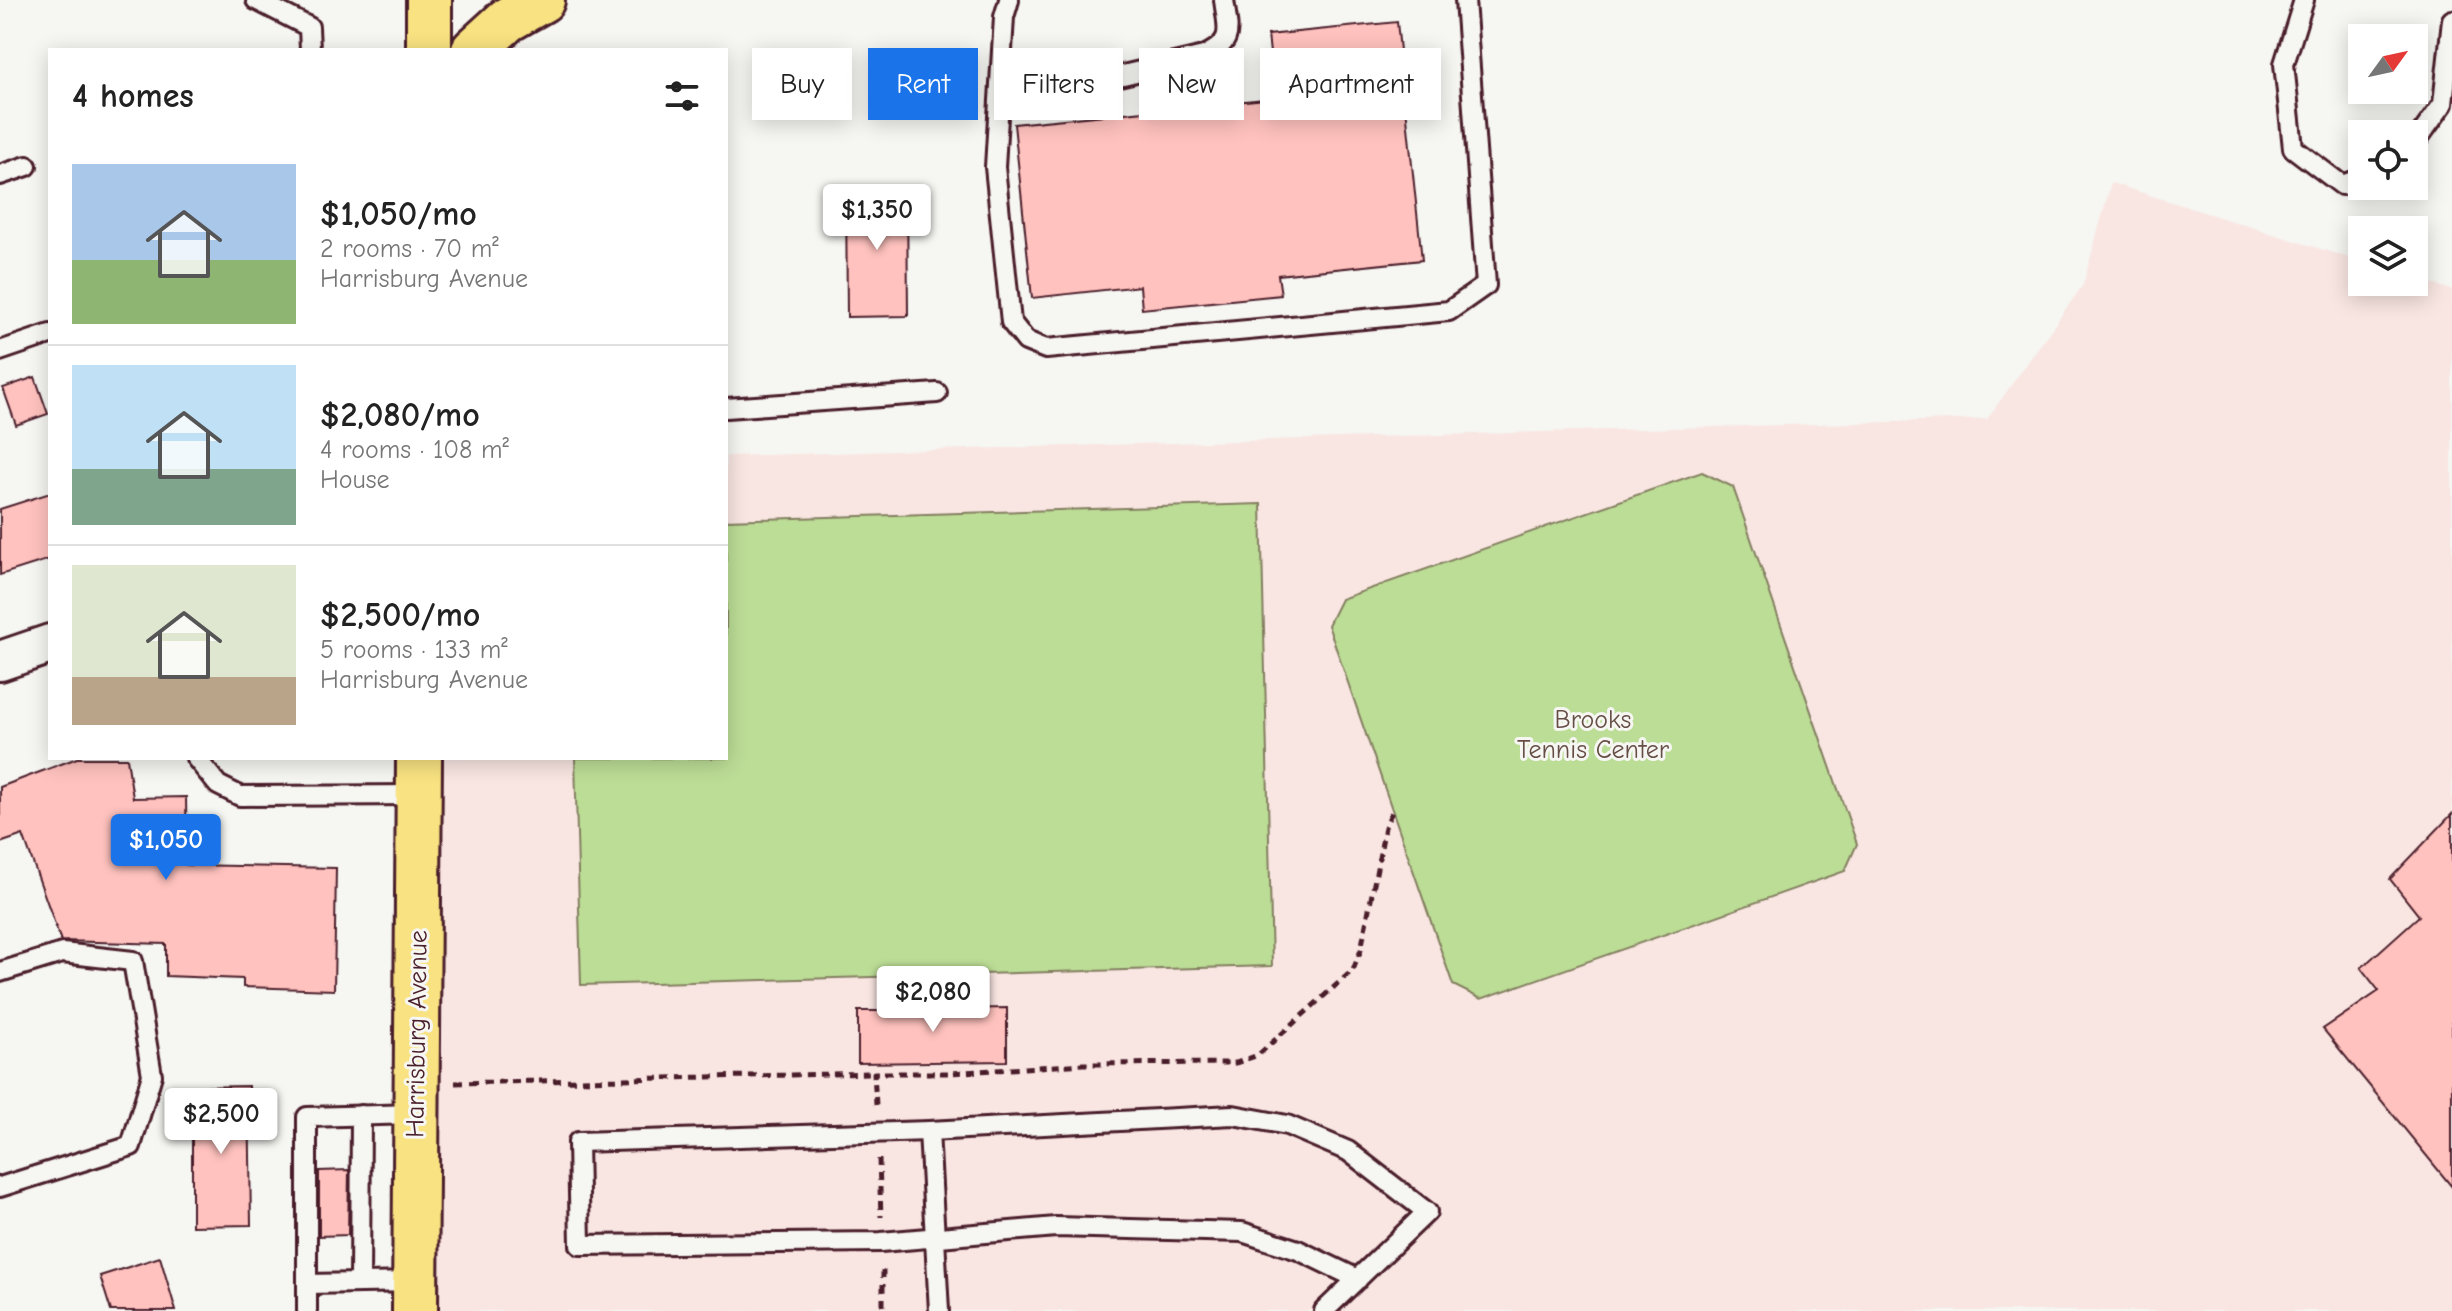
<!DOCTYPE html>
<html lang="en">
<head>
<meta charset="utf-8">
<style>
  body { margin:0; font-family:"Comic Neue",sans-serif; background:#f2f2f2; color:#222; height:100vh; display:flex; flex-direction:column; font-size:30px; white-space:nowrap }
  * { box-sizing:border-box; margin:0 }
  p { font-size:26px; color:#767676 }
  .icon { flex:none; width:44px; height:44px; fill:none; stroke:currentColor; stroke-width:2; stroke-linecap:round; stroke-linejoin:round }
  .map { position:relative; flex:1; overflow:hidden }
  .sheet { position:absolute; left:48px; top:48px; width:680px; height:712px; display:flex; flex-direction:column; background:#fff; border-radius:0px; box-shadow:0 4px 20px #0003 }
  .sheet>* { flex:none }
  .hud { position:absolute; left:752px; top:48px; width:760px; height:72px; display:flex; gap:16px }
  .needle { width:52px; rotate:57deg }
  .fabs { position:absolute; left:2348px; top:24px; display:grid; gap:16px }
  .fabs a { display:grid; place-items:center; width:80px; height:80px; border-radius:0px; background:#fff; box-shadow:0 4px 20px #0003; font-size:40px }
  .price { position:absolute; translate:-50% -68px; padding:0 18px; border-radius:8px; background:#fff; color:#222; font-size:26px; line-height:52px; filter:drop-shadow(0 2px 4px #0008) }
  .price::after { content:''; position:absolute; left:50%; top:48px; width:24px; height:18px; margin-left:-12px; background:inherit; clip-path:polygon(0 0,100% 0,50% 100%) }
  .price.active { background:#1a73e8; color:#fff }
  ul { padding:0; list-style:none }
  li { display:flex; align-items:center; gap:24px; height:200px; padding:0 24px }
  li+li { border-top:2px solid #e0e0e0 }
  li span { display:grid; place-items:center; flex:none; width:224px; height:160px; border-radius:0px; color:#555 }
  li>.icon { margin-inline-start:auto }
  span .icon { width:96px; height:96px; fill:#fffc; stroke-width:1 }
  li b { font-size:34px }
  h2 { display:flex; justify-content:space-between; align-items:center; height:96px; padding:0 24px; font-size:34px }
  .chip { padding:0 28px; border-radius:0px; background:#fff; box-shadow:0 4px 20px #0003; font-size:28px; line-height:72px }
  .chip.active { background:#1a73e8; color:#fff }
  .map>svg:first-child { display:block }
</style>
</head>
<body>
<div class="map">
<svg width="2452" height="1311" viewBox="0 0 2452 1311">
  <rect width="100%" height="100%" fill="#f6f6f2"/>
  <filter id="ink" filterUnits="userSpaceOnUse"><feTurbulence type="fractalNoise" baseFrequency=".0125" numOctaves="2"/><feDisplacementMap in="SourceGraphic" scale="16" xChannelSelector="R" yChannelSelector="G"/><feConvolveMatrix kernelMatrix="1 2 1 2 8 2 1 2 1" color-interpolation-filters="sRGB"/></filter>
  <g filter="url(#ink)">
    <polygon fill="#f9e6e2" points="2111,183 2362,262 2362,282 2414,282 2414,278 2452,290 2452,1311 415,1311 419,758 726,758 726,456 1987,419 2083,285"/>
    <g fill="#bcdd96" stroke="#837e60" stroke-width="2">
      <polygon points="1702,472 1733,487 1857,844 1845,871 1481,999 1453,985 1328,625 1341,599"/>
      <polygon points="1261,504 1272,966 581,985 575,758 726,758 726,520"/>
    </g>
    <g fill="#ffc2be" stroke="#4a1f2b" stroke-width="2">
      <polygon points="1397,22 1422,260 1278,275 1281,295 1142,309 1140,286 1032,298 1014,124 1275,98 1268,35"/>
      <polygon points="846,187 907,187 908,316 847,317"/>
      <polygon points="35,377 48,414 16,425 3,388"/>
      <polygon points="50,493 50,559 0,575 0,509"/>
      <polygon points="77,758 127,758 133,798 186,797 187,865 336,868 334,990 243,987 243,979 166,976 166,944 61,941 23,835 0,843 0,787"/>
      <polygon points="2452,814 2452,1187 2323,1029 2379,991 2361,968 2419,916 2390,879"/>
      <polygon points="910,997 952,997 952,1009 1007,1008 1007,1061 858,1063 858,1011 910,1011"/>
      <polygon points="249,1086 251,1225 192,1226 192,1087"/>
      <polygon points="349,1170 348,1235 319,1236 319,1171"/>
      <polygon points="160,1257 176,1311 111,1311 100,1276"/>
    </g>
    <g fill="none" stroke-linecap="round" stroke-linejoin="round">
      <defs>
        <g id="service">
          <polyline points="256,0 309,27 310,50"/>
          <polyline points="1009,0 1004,17 995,167 1011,322 1026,341 1046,349 1449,311 1486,285 1465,0"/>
          <polyline points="2304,0 2284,64 2293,148 2342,185 2362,178"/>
          <path d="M1000 104 1204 56C1235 41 1228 31 1224 0"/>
          <polyline points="2414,144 2443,104 2452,20"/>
          <polyline points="0,175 27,166"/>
          <polyline points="0,351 50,334"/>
          <polyline points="726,408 937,393"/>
          <polyline points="196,758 218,785 240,796 419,795"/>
          <polyline points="0,972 62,953 133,961 152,1075 131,1146 0,1187"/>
          <polyline points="929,1131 939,1311"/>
          <polyline points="416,1282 307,1284 307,1117 416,1114"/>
          <polyline points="360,1283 361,1115"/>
          <polyline points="307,1311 307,1284"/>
          <polyline points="1324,1311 1427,1212 1348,1151 1287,1125 1233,1115 929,1131 578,1142 580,1245 881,1242 1056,1227 1242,1232 1298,1250 1358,1279"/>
        </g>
        <polyline id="minor" points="0,661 50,644"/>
        <g id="primary">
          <polyline points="429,50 429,0"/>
          <polyline points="474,50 507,20 542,0"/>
          <polyline points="415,1311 419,758"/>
        </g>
      </defs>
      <use href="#service" stroke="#4a1f2b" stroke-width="24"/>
      <use href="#minor" stroke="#4a1f2b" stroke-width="44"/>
      <use href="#primary" stroke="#4a1f2b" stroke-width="50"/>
      <g stroke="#4a1f2b" stroke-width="5" stroke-dasharray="8 6" stroke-linecap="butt">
        <polyline points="455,1083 874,1073"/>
        <polyline points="876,1105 874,1073 950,1073 1084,1064 1236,1063 1258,1055 1353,970 1361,950 1385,827 1394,807"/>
        <polyline points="879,1159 881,1217"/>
        <polyline points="883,1270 883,1311"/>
      </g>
      <use href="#service" stroke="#f6f6f2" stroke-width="18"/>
      <use href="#minor" stroke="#f6f6f2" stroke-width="38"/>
      <use href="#primary" stroke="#f8e281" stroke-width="44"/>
    </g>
  </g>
  <g text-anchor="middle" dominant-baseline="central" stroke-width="6" stroke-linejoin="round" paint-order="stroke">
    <g font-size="26" fill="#664e46" stroke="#f6f6f2">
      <text x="1593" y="720">Brooks<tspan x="1593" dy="30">Tennis Center</tspan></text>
    </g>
    <g font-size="26" fill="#4a1f2b" stroke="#f6f6f2">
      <text transform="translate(417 1034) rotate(-89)">Harrisburg Avenue</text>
    </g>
  </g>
</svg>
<div class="fabs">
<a><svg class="needle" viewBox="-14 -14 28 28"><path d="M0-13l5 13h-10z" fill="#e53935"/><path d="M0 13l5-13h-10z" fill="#767676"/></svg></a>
<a><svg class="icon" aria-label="locate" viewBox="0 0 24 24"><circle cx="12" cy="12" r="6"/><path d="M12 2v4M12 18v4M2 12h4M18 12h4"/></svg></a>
<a><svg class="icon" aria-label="layers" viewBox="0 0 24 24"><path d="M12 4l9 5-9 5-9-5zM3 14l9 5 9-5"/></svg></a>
</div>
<b class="price" style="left:877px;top:252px">$1,350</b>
<b class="price active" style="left:166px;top:882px">$1,050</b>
<b class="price" style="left:933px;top:1034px">$2,080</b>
<b class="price" style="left:221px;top:1156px">$2,500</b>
<div class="hud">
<a class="chip">Buy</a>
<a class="chip active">Rent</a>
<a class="chip">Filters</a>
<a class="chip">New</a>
<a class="chip">Apartment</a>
</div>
<section class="sheet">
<h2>4 homes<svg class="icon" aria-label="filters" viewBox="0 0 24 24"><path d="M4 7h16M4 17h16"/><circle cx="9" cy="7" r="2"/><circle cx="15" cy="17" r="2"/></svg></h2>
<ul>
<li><span style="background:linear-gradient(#a9c7e8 60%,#8fb573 0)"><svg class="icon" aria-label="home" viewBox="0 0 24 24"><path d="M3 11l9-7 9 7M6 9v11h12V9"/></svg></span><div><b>$1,050/mo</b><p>2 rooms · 70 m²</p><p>Harrisburg Avenue</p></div></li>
<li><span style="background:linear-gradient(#bfe0f5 65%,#7fa58c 0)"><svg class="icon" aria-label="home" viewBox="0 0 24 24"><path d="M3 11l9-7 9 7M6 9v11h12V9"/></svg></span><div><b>$2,080/mo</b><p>4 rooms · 108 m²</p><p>House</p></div></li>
<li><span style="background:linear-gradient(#dfe7d0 70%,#b9a48a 0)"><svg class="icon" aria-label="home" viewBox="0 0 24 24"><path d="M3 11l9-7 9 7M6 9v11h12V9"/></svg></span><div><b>$2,500/mo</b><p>5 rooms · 133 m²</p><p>Harrisburg Avenue</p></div></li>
</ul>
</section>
</div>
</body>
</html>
